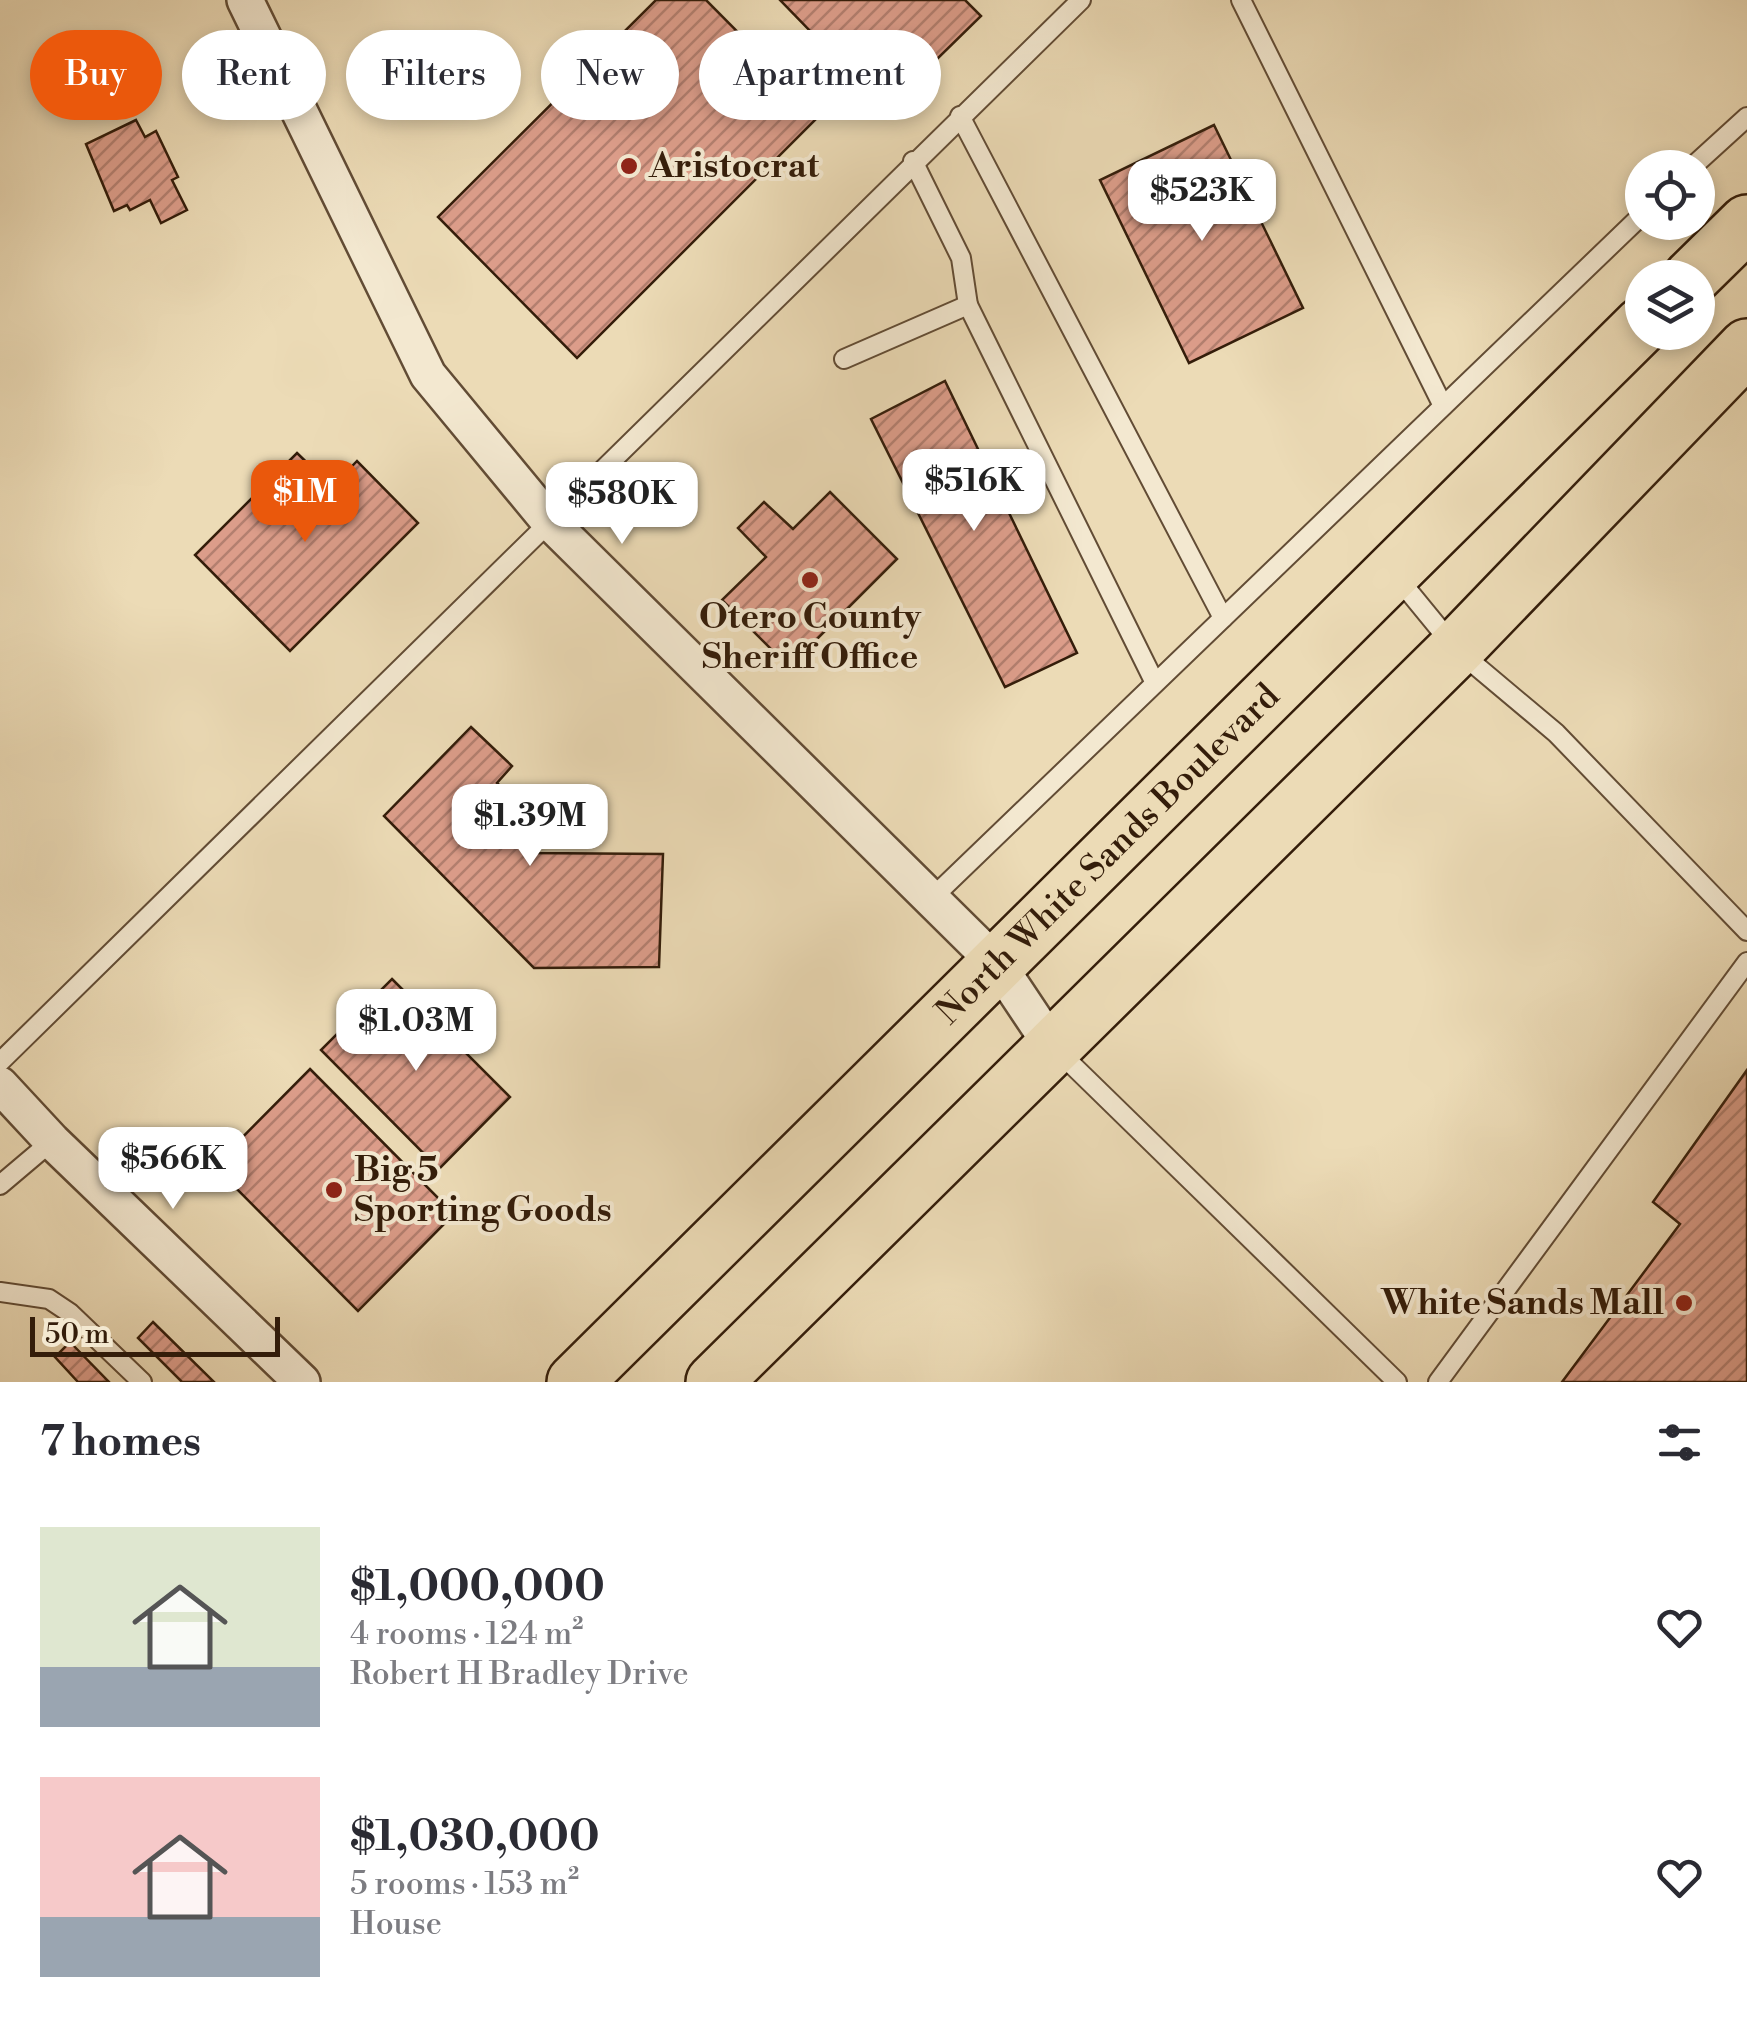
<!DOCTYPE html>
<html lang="en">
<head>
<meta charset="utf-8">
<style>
  body { margin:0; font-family:"Libre Bodoni",serif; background:#f7f7f7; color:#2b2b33; height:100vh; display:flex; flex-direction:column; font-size:38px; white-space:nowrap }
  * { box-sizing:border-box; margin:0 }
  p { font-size:32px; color:#7c7c81 }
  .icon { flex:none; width:55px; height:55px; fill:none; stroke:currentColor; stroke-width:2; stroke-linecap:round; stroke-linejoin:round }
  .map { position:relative; height:1382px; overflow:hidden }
  .panel { display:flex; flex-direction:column; background:#fff; flex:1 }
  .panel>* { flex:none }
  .top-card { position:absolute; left:30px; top:30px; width:1000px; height:90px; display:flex; gap:20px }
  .tools { position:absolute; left:1625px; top:150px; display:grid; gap:20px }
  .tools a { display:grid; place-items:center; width:90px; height:90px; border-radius:50%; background:#fff; box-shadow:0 5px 15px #0003; font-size:50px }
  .scale { position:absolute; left:30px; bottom:25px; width:250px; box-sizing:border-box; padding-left:10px; border:5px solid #341d0a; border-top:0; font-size:28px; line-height:35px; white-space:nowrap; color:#341d0a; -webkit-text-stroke:8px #f3e8d0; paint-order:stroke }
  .price { position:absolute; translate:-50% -85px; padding:0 22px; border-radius:20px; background:#fff; color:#222; font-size:32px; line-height:65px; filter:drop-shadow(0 2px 5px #0008) }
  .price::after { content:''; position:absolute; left:50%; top:60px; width:30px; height:22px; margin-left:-15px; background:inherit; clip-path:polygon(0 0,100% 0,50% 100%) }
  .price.on { background:#ea580c; color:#fff }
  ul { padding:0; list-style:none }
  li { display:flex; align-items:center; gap:30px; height:250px; padding:0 40px }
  li span { display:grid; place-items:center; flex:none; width:280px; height:200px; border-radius:0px; color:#555 }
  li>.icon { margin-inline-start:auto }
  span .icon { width:120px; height:120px; fill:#fffc; stroke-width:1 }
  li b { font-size:42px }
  h2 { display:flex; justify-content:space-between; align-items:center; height:120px; padding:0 40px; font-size:42px }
  .chip { padding:0 35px; border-radius:45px; background:#fff; box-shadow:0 5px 15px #0003; font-size:35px; line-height:90px }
  .chip.on { background:#ea580c; color:#fff }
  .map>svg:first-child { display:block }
</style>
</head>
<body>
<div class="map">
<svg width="1747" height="1382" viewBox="0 0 1747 1382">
  <defs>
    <pattern id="building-hatch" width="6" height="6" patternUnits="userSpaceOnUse" patternTransform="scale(2.5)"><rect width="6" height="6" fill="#dc9d8a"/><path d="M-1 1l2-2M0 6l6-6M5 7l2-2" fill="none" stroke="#b37f6f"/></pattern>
  </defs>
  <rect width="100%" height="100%" fill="#ecdbb6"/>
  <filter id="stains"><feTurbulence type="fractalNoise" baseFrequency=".002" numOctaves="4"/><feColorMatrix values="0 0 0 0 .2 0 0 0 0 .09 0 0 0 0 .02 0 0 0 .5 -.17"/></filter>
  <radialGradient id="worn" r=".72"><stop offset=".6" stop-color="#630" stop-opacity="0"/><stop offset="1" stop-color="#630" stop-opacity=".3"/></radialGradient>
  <g fill="url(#building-hatch)" stroke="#341d0a" stroke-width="2.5">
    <polygon points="656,0 706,0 820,115 577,358 438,217"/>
    <polygon points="780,0 965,0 981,16 886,109"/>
    <polygon points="136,120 145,137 156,131 178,177 172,180 187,210 161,223 150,200 130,210 127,205 114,211 86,144"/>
    <polygon points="1214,125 1303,308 1189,363 1100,180"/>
    <polygon points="945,381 1077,653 1005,687 871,419"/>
    <polygon points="297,453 332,487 357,461 418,523 290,651 195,555"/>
    <polygon points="830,492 897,559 789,667 722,600 766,557 738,528 764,502 793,529"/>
    <polygon points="471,727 512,766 497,783 547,832 531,853 663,854 659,967 534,968 384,816"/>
    <polygon points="392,979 510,1097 439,1169 321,1050"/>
    <polygon points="310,1069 454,1214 358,1311 214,1166"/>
    <polygon points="1747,1070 1747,1382 1562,1382 1680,1224 1653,1202"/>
    <polygon points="153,1322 214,1382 182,1382 138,1338"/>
    <polygon points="70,1342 109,1382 78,1382 55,1357"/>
  </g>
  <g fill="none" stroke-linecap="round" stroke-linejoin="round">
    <defs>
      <g id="lane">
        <polyline points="1241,0 1443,406"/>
        <polyline points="960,116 1223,618"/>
        <polyline points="913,161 961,258 968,305"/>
        <polyline points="1691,168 1747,117"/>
        <polyline points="844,359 968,305 1154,681"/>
        <polyline points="1397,577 1456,649 1556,733 1747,931"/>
        <polyline points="930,900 1642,215"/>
        <polyline points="1058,1051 1397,1382"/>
        <polyline points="0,1062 1081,0"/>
        <polyline points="0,1185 52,1141"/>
        <polyline points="0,1292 49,1299 70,1313 142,1382"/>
        <polyline points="1438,1382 1747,962"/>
      </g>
      <g id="street">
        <polyline points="245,0 428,375 548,520 998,965 1052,1046"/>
        <polyline points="0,1085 52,1141 302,1382"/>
      </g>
      <g id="primary">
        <polyline points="1691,278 1747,223"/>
        <path id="s1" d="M575 1382 1642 325"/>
        <polyline points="714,1382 1456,649 1747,347"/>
      </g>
    </defs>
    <use href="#lane" stroke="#624c35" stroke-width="22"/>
    <use href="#street" stroke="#624c35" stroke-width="40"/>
    <use href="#primary" stroke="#341d0a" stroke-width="60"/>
    <use href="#lane" stroke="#f3e8d0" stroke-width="18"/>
    <use href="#street" stroke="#f3e8d0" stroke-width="35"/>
    <use href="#primary" stroke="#ecdbb6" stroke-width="55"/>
  </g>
  <g fill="#8f2418" stroke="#f3e8d0" stroke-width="4">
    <circle cx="629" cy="166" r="10"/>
    <circle cx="810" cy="580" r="10"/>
    <circle cx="334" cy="1190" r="10"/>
    <circle cx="1684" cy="1303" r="10"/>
  </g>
  <g text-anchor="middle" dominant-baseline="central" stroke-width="8" stroke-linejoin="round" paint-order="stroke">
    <g font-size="35" font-weight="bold" fill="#341d0a" stroke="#f3e8d0" text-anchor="start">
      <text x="649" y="166">Aristocrat</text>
      <text x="810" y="617" text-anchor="middle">Otero County<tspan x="810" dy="40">Sheriff Office</tspan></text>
      <text x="354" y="1170">Big 5<tspan x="354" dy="40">Sporting Goods</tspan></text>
      <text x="1664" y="1303" text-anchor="end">White Sands Mall</text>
    </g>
    <g font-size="35" fill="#341d0a" stroke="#f3e8d0">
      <text stroke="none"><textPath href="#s1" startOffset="750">North White Sands Boulevard</textPath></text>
    </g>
  </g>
  <rect width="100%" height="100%" filter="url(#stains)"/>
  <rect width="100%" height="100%" fill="url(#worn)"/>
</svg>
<div class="tools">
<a><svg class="icon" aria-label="locate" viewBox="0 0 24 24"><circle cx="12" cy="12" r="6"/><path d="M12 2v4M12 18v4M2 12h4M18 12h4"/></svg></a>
<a><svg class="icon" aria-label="layers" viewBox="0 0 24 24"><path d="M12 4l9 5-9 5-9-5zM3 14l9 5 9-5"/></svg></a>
</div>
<div class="scale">50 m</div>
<b class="price" style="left:1202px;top:244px">$523K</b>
<b class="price" style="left:974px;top:534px">$516K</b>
<b class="price on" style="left:305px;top:545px">$1M</b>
<b class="price" style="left:622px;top:547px">$580K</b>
<b class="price" style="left:530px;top:869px">$1.39M</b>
<b class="price" style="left:416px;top:1074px">$1.03M</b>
<b class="price" style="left:173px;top:1212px">$566K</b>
<div class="top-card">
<a class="chip on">Buy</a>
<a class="chip">Rent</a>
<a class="chip">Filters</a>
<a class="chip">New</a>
<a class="chip">Apartment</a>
</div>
</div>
<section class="panel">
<h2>7 homes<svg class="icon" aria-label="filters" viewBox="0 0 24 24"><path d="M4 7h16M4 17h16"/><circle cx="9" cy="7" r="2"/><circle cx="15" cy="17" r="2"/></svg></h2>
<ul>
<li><span style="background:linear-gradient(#dfe7d0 70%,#9aa5b1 0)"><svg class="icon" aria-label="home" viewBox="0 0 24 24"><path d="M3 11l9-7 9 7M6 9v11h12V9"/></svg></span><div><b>$1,000,000</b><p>4 rooms · 124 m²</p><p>Robert H Bradley Drive</p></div><svg class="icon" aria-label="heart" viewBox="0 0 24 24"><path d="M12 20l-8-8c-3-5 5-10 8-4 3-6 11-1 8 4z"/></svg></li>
<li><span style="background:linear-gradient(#f6c9c9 70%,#9aa5b1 0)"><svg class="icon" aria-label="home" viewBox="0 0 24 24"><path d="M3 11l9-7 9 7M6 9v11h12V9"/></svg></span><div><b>$1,030,000</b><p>5 rooms · 153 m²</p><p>House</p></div><svg class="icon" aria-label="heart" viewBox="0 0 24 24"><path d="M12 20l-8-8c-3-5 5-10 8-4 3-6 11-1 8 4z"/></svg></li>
</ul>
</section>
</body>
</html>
